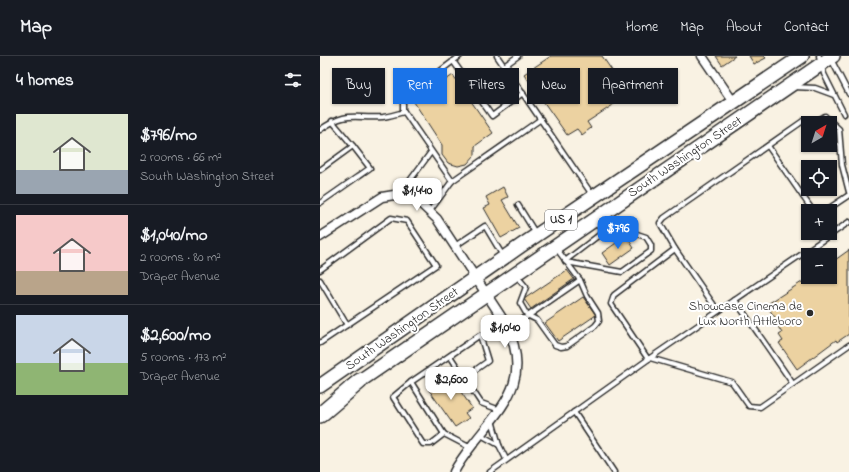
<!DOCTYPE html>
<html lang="en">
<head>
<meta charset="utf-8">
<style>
  body { margin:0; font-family:"Indie Flower",sans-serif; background:#20242c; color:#f1f3f6; height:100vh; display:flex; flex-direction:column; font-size:15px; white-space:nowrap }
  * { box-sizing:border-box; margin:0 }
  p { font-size:13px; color:#9ea1a6 }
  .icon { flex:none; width:22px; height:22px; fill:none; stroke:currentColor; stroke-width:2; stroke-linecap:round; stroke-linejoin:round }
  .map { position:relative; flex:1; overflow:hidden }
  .sheet { display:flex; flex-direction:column; background:#171b24; width:320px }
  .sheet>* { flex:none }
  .top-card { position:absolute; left:12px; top:12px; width:380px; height:36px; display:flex; gap:8px }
  .needle { width:26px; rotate:39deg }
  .buttons { position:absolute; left:481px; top:60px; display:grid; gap:8px }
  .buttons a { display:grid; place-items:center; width:36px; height:36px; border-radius:0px; background:#171b24; box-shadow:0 1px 3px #0004; font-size:20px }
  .price { position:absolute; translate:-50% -34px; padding:0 9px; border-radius:8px; background:#fff; color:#222; font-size:13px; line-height:26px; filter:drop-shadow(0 1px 2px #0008) }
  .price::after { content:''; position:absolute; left:50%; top:24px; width:12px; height:9px; margin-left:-6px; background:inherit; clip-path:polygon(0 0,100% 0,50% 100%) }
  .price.on { background:#1a73e8; color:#fff }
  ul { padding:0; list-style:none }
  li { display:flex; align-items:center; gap:12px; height:100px; padding:0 16px }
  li+li { border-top:1px solid #363941 }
  li span { display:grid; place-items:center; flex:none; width:112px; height:80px; border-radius:0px; color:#555 }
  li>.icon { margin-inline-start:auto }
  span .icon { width:48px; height:48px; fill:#fffc; stroke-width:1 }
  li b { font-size:17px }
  h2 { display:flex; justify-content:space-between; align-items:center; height:48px; padding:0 16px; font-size:17px }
  .pill { padding:0 14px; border-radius:0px; background:#171b24; box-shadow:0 1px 3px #0004; font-size:14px; line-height:36px }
  .pill.on { background:#1a73e8; color:#fff }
  header { display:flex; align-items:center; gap:24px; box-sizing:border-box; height:56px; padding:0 20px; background:#171b24; border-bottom:1px solid #363941 }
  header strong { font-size:19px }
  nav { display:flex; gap:22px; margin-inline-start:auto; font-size:14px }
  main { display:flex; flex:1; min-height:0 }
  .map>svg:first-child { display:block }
</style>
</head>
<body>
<header>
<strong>Map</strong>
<nav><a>Home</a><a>Map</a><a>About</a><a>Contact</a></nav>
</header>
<main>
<section class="sheet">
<h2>4 homes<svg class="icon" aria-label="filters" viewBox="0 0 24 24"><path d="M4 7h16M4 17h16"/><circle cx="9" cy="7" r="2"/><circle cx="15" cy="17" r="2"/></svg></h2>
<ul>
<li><span style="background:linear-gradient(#dfe7d0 70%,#9aa5b1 0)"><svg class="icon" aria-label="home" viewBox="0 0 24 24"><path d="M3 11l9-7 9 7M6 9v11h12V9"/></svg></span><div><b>$796/mo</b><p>2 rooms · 66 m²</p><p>South Washington Street</p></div></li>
<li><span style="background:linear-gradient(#f6c9c9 70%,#b9a48a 0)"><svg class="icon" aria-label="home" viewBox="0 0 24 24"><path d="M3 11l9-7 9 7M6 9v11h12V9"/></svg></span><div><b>$1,040/mo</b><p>2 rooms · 80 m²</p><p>Draper Avenue</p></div></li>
<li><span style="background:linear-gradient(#c9d6e8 60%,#8fb573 0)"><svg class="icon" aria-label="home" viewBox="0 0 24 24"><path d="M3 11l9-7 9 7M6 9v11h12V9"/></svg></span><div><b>$2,600/mo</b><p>5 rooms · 173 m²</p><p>Draper Avenue</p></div></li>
</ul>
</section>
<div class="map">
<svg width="529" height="416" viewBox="0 0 529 416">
  <rect width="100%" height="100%" fill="#f9f2e3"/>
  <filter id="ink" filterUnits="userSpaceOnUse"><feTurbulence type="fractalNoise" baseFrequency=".025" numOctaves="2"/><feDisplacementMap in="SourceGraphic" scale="8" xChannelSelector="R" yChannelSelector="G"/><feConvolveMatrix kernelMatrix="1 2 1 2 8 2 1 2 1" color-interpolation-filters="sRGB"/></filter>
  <g filter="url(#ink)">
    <g fill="#ecd2a1" stroke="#2b2b2b">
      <polygon points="231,0 282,0 302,29 288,40 293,49 267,66 271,72 262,79 257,73 247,79 204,18"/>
      <polygon points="396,0 415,0 402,9"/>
      <polygon points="429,0 444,0 446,2 434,8"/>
      <polygon points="133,19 173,77 155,90 155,99 147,108 138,110 128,107 122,99 122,89 94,46"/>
      <polygon points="183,131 188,141 182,144 199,172 181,182 164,152 170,149 166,141"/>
      <polygon points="306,180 314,192 290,209 282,197"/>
      <polygon points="529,194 529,278 517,286 516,284 477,313 459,287 463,285 459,279 462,277 455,266 457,264 446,249 485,224 488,215 488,221 510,221 510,203 515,204"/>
      <polygon points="247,214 254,223 211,253 204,243"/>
      <polygon points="263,241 276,259 238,285 225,267"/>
      <polygon points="125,320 127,322 130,320 152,352 145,357 149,362 135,371 109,334 123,325 121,323"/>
    </g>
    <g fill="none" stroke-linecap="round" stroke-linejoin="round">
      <defs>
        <g id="service">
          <polyline points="140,0 83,43 83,54 132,125 221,63"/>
          <polyline points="177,0 273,140"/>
          <polyline points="499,0 504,18 524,58"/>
          <polyline points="133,5 172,60 203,37"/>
          <polyline points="512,5 529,38"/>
          <polyline points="184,10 198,0"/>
          <polyline points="474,31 495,32 514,39"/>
          <path d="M0 74C28 54 33 63 63 61 70 60 77 58 84 56"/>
          <polyline points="448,90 493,155"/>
          <polyline points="0,114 33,90 12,65"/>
          <polyline points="80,138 111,96"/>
          <polyline points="0,147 50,112 33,90"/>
          <polyline points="198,149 216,178"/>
          <polyline points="110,155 132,125"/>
          <polyline points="505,155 529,139"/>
          <polyline points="135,190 165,170 183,200"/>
          <polyline points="355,193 398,255"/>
          <polyline points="245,205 287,173 279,163"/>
          <polyline points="246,206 302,216 331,195 331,189 326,181 299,172 287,173"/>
          <polyline points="0,214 71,162 87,165 116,209 0,287"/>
          <polyline points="196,219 206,231 200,247 207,259 217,264 235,289 241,291 247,290 275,270 279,265 278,257 267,240 260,224 236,192"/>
          <polyline points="0,224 27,269"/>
          <polyline points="415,244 473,328"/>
          <polyline points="189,273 260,224"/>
          <polyline points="130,300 161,347 180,354"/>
          <polyline points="330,302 412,326 429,350 440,351 529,289"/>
          <polyline points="328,303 291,248 294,239 355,193 340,167 344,162 483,65 493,67 505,60 519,73 522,109 529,136"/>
          <polyline points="144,322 168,305 160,279 91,326 124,378 151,392"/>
          <polyline points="91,326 73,341 103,388 111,388 124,378"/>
          <polyline points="254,356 294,416"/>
          <polyline points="172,364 179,389 186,403"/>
          <polyline points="161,379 179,389"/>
          <polyline points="170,416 330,302 529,166"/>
        </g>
        <g id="minor">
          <polyline points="382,0 414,47"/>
          <path d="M0 181 62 141 80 138 97 144 117 163 186 268C212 323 186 346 153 388 146 397 139 406 134 416"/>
        </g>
        <g id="primary">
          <polyline points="0,330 202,189 482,0"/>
          <polyline points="31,331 513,0"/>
        </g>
        <polyline id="motorway" points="0,359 40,325"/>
      </defs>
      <use href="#service" stroke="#2b2b2b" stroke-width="7"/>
      <use href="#minor" stroke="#2b2b2b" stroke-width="11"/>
      <use href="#primary" stroke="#2b2b2b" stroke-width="16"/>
      <use href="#motorway" stroke="#2b2b2b" stroke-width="18"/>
      <use href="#service" stroke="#fff" stroke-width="4"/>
      <use href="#minor" stroke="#fff" stroke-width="8"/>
      <use href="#primary" stroke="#fff" stroke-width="13"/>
      <use href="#motorway" stroke="#fff" stroke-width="15"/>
    </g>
  </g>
  <circle fill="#2b2b2b" stroke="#fff" stroke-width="1.5" cx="490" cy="257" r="4"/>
  <g text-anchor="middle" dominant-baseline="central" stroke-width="4" stroke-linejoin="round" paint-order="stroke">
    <rect fill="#fff" stroke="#6b6b6b" stroke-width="1" x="225" y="154" width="32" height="20" rx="3"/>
    <g font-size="12" font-weight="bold" fill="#2b2b2b">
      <text x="241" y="164">US 1</text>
    </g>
    <g font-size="13" fill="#2b2b2b" stroke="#fff">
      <text transform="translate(365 101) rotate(-34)">South Washington Street</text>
      <text transform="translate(82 273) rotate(-35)">South Washington Street</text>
    </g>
    <g font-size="13" fill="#2b2b2b" stroke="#fff" text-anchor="end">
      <text x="482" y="250">Showcase Cinema de<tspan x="482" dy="15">Lux North Attleboro</tspan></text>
    </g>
  </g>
</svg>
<div class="buttons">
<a><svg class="needle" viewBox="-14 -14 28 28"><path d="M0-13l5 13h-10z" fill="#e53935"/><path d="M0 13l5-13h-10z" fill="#9ea1a6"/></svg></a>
<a><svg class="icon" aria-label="locate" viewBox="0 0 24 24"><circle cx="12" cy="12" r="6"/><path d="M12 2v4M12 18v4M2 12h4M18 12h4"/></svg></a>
<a>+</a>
<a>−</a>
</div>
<b class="price" style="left:97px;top:156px">$1,440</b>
<b class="price on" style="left:298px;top:194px">$796</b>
<b class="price" style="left:185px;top:293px">$1,040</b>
<b class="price" style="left:131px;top:345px">$2,600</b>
<div class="top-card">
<a class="pill">Buy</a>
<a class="pill on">Rent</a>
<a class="pill">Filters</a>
<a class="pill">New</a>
<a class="pill">Apartment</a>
</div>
</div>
</main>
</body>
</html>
